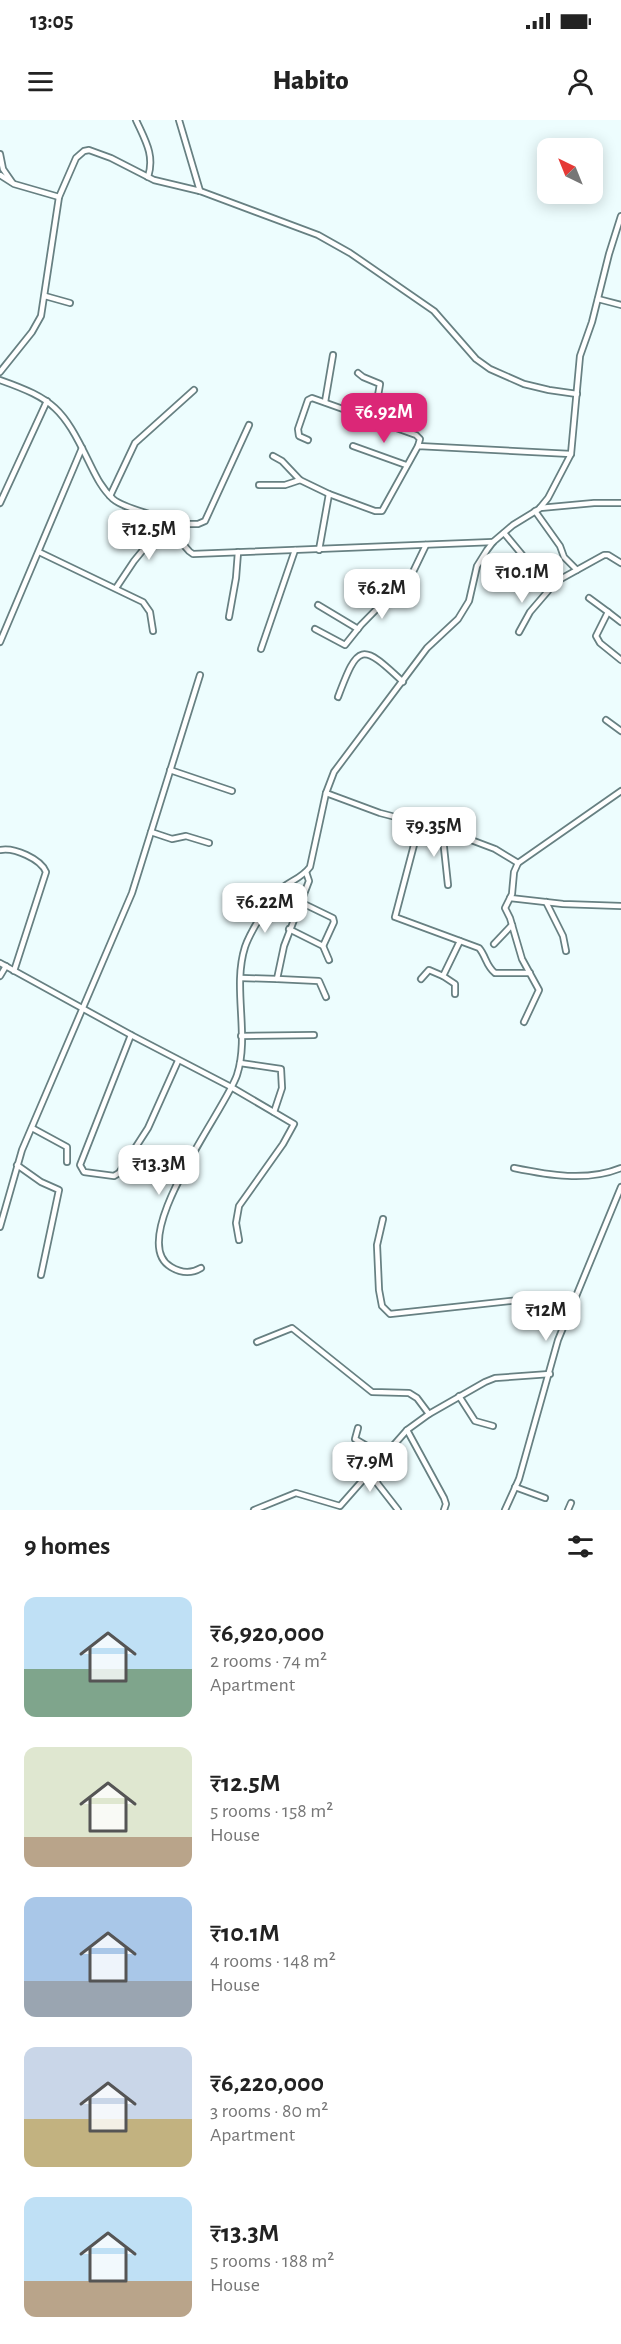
<!DOCTYPE html>
<html lang="en">
<head>
<meta charset="utf-8">
<style>
  body { margin:0; font-family:"Alegreya Sans",sans-serif; background:#f2f2f2; color:#222; height:100vh; display:flex; flex-direction:column; font-size:22px; white-space:nowrap }
  * { box-sizing:border-box; margin:0 }
  p { font-size:20px; color:#767676 }
  .icon { flex:none; width:33px; height:33px; fill:none; stroke:currentColor; stroke-width:2; stroke-linecap:round; stroke-linejoin:round }
  .map { position:relative; height:1390px; overflow:hidden }
  .panel { display:flex; flex-direction:column; background:#fff; flex:1 }
  .panel>* { flex:none }
  .needle { width:39px; rotate:317deg }
  .fabs { position:absolute; left:537px; top:18px; display:grid; gap:12px }
  .fabs a { display:grid; place-items:center; width:66px; height:66px; border-radius:12px; background:#fff; box-shadow:0 3px 15px #0003; font-size:30px }
  .price { position:absolute; translate:-50% -51px; padding:0 14px; border-radius:12px; background:#fff; color:#222; font-size:20px; line-height:39px; filter:drop-shadow(0 2px 3px #0008) }
  .price::after { content:''; position:absolute; left:50%; top:36px; width:18px; height:14px; margin-left:-9px; background:inherit; clip-path:polygon(0 0,100% 0,50% 100%) }
  .price.selected { background:#db2777; color:#fff }
  ul { padding:0; list-style:none }
  li { display:flex; align-items:center; gap:18px; height:150px; padding:0 24px }
  li span { display:grid; place-items:center; flex:none; width:168px; height:120px; border-radius:12px; color:#555 }
  li>.icon { margin-inline-start:auto }
  span .icon { width:72px; height:72px; fill:#fffc; stroke-width:1 }
  li b { font-size:26px }
  h2 { display:flex; justify-content:space-between; align-items:center; height:72px; padding:0 24px; font-size:26px }
  .status { display:flex; justify-content:space-between; align-items:center; height:42px; padding:0 30px; background:#fff; direction:ltr }
  .status svg { height:16px; fill:currentColor }
  header { display:flex; justify-content:space-between; align-items:center; height:78px; padding:0 24px; background:#fff; font-size:27px; font-weight:800 }
  .map>svg:first-child { display:block }
</style>
</head>
<body>
<div class="status"><b>13:05</b><svg viewBox="0 0 49 12"><path d="M0 12V9h3v3zM5 12V6h3v6zM10 12V3h3v9zM15 12V0h3v12zM26 1h20v11H26zM47 4h2v5h-2z"/></svg></div>
<header><svg class="icon" aria-label="menu" viewBox="0 0 24 24"><path d="M4 6h16M4 12h16M4 18h16"/></svg>Habito<svg class="icon" aria-label="person" viewBox="0 0 24 24"><circle cx="12" cy="8" r="4"/><path d="M4 21q1-7 8-7t8 7"/></svg></header>
<div class="map">
<svg width="621" height="1390" viewBox="0 0 621 1390">
  <rect width="100%" height="100%" fill="#edfdfe"/>
  <g fill="none" stroke-linecap="round" stroke-linejoin="round">
    <defs>
      <g id="street">
        <path d="M136 0C145 20 155 35 148 57"/>
        <polyline points="179,0 200,71"/>
        <polyline points="0,34 3,49 12,62"/>
        <polyline points="0,55 14,64 59,77"/>
        <polyline points="45,176 70,183"/>
        <polyline points="598,179 621,185"/>
        <polyline points="0,252 32,212 41,196 59,77 76,38 84,31 89,30 111,38 154,60 200,71 318,115 350,133 434,191 476,239 490,249 524,264 549,270 577,274"/>
        <polyline points="358,253 363,257 380,264 374,299"/>
        <path d="M0 260C54 279 63 289 88 340 95 354 101 368 113 379 127 391 162 394 172 405 180 414 182 428 193 434L493 422"/>
        <polyline points="325,282 333,235"/>
        <polyline points="308,320 299,316 298,309 308,280 312,278 416,315 420,319 418,326"/>
        <polyline points="353,326 406,345"/>
        <polyline points="273,336 282,341 300,360 329,374"/>
        <polyline points="259,365 285,365 300,360"/>
        <polyline points="110,376 135,323 194,270"/>
        <polyline points="0,383 47,281"/>
        <polyline points="540,388 594,383 621,383"/>
        <polyline points="535,391 560,426 564,437 577,450"/>
        <polyline points="171,404 198,404 205,401 249,305"/>
        <polyline points="504,413 548,466 604,435 608,435 621,443"/>
        <polyline points="319,430 329,374 375,391 382,391 418,326 571,334"/>
        <polyline points="39,432 143,482 150,492 153,511"/>
        <polyline points="116,468 134,441 166,402"/>
        <polyline points="589,478 608,492"/>
        <polyline points="318,485 358,509"/>
        <polyline points="229,497 236,458 238,432"/>
        <polyline points="621,502 608,492 596,516 600,523 621,540"/>
        <polyline points="315,509 345,525 361,505 413,452 426,425"/>
        <polyline points="519,512 530,492 548,471 550,466"/>
        <polyline points="0,522 82,328"/>
        <polyline points="261,529 295,430"/>
        <path d="M338 577C358 524 361 522 403 562"/>
        <polyline points="606,600 621,611"/>
        <polyline points="170,650 232,671"/>
        <polyline points="326,673 380,693 442,709 495,729 518,743 621,671"/>
        <path d="M420 702 395 797 479 828C486 836 486 846 495 853H530"/>
        <polyline points="442,709 448,765"/>
        <polyline points="151,712 172,719 186,716 209,723"/>
        <path d="M0 730C14 727 41 739 46 752L14 851"/>
        <polyline points="518,743 514,752 512,774 505,788 510,798 522,839 539,870 524,902"/>
        <polyline points="510,778 563,784 621,786"/>
        <polyline points="300,782 333,798 334,802 323,826"/>
        <polyline points="546,782 563,816 566,831"/>
        <polyline points="289,809 323,826 329,840"/>
        <polyline points="494,824 512,805"/>
        <polyline points="0,843 131,915 231,967 294,1004 283,1024 239,1086 236,1103 239,1120"/>
        <polyline points="0,856 6,846"/>
        <polyline points="241,858 277,859 284,826 309,761 306,752"/>
        <polyline points="277,859 319,861 326,877"/>
        <polyline points="421,859 429,850 443,856"/>
        <polyline points="455,874 455,864 443,856 460,821"/>
        <polyline points="131,915 80,1045 84,1052 114,1056 119,1053 148,1008 178,941"/>
        <polyline points="241,916 314,915"/>
        <polyline points="240,943 281,949 282,968 274,992"/>
        <polyline points="32,1008 67,1027 67,1042"/>
        <polyline points="17,1045 41,1062 59,1070 41,1155"/>
        <path d="M514 1048C548 1055 587 1062 621 1048"/>
        <polyline points="383,1099 377,1125 379,1170 382,1186 390,1194 528,1179 570,1190"/>
        <polyline points="0,1107 22,1030 132,773 200,555"/>
        <path d="M201 1148C191 1154 181 1153 171 1147 124 1120 227 987 237 955 250 915 232 868 245 827 250 812 270 780 281 769 290 761 302 758 310 747L326 673 334 652 427 528 458 499 469 481 477 446 487 430 493 422 513 405 539 389 548 378 571 334 580 236 592 202 609 134 621 96"/>
        <polyline points="257,1222 292,1208 372,1272 409,1273 417,1278 429,1294"/>
        <polyline points="459,1276 475,1301 493,1306"/>
        <polyline points="358,1308 355,1319 384,1336"/>
        <polyline points="407,1310 444,1378 446,1384 444,1390"/>
        <polyline points="378,1343 377,1363 398,1390"/>
        <polyline points="515,1367 545,1378"/>
        <polyline points="254,1390 296,1373 340,1386 407,1310 429,1294 485,1262 495,1258 550,1254"/>
        <polyline points="505,1390 519,1359 558,1220 621,1067"/>
        <polyline points="568,1390 571,1383"/>
      </g>
    </defs>
    <use href="#street" stroke="#678082" stroke-width="8"/>
    <use href="#street" stroke="#fff" stroke-width="4.5"/>
  </g>
</svg>
<div class="fabs">
<a><svg class="needle" viewBox="-14 -14 28 28"><path d="M0-13l5 13h-10z" fill="#e53935"/><path d="M0 13l5-13h-10z" fill="#767676"/></svg></a>
</div>
<b class="price selected" style="left:384px;top:324px">₹6.92M</b>
<b class="price" style="left:149px;top:441px">₹12.5M</b>
<b class="price" style="left:522px;top:484px">₹10.1M</b>
<b class="price" style="left:382px;top:500px">₹6.2M</b>
<b class="price" style="left:434px;top:738px">₹9.35M</b>
<b class="price" style="left:265px;top:814px">₹6.22M</b>
<b class="price" style="left:159px;top:1076px">₹13.3M</b>
<b class="price" style="left:546px;top:1222px">₹12M</b>
<b class="price" style="left:370px;top:1373px">₹7.9M</b>
</div>
<section class="panel">
<h2>9 homes<svg class="icon" aria-label="filters" viewBox="0 0 24 24"><path d="M4 7h16M4 17h16"/><circle cx="9" cy="7" r="2"/><circle cx="15" cy="17" r="2"/></svg></h2>
<ul>
<li><span style="background:linear-gradient(#bfe0f5 60%,#7fa58c 0)"><svg class="icon" aria-label="home" viewBox="0 0 24 24"><path d="M3 11l9-7 9 7M6 9v11h12V9"/></svg></span><div><b>₹6,920,000</b><p>2 rooms · 74 m²</p><p>Apartment</p></div></li>
<li><span style="background:linear-gradient(#dfe7d0 75%,#b9a48a 0)"><svg class="icon" aria-label="home" viewBox="0 0 24 24"><path d="M3 11l9-7 9 7M6 9v11h12V9"/></svg></span><div><b>₹12.5M</b><p>5 rooms · 158 m²</p><p>House</p></div></li>
<li><span style="background:linear-gradient(#a9c7e8 70%,#9aa5b1 0)"><svg class="icon" aria-label="home" viewBox="0 0 24 24"><path d="M3 11l9-7 9 7M6 9v11h12V9"/></svg></span><div><b>₹10.1M</b><p>4 rooms · 148 m²</p><p>House</p></div></li>
<li><span style="background:linear-gradient(#c9d6e8 60%,#c2b280 0)"><svg class="icon" aria-label="home" viewBox="0 0 24 24"><path d="M3 11l9-7 9 7M6 9v11h12V9"/></svg></span><div><b>₹6,220,000</b><p>3 rooms · 80 m²</p><p>Apartment</p></div></li>
<li><span style="background:linear-gradient(#bfe0f5 70%,#b9a48a 0)"><svg class="icon" aria-label="home" viewBox="0 0 24 24"><path d="M3 11l9-7 9 7M6 9v11h12V9"/></svg></span><div><b>₹13.3M</b><p>5 rooms · 188 m²</p><p>House</p></div></li>
</ul>
</section>
</body>
</html>
